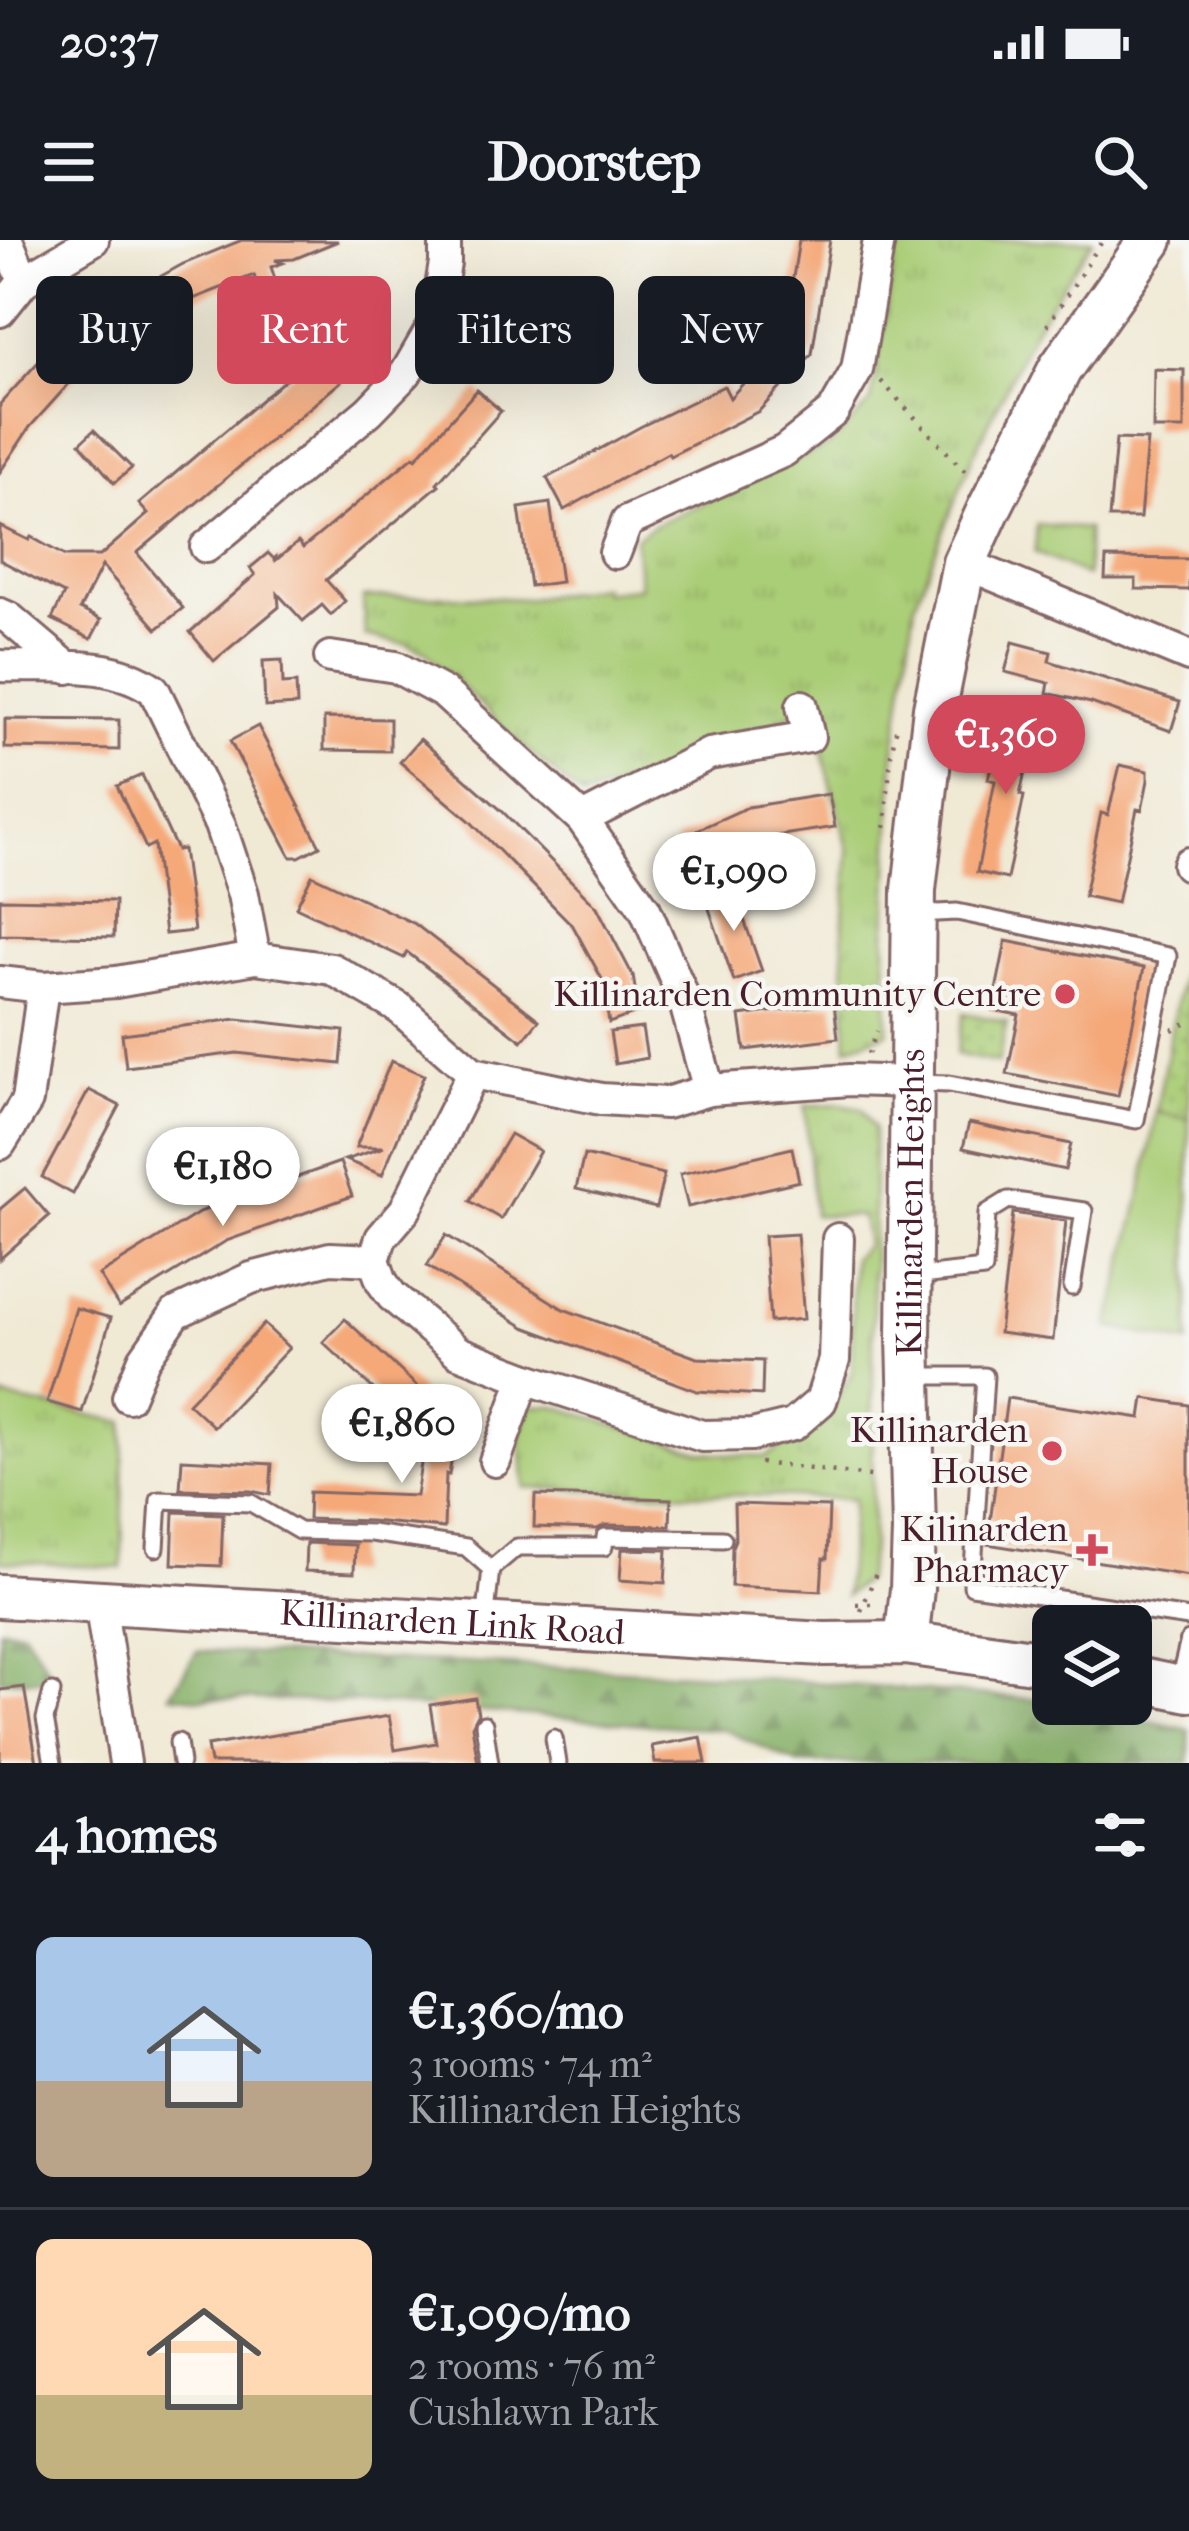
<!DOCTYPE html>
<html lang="en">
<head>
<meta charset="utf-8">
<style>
  body { margin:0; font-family:"IM FELL French Canon",serif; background:#20242c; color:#f1f3f6; height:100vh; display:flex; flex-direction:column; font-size:45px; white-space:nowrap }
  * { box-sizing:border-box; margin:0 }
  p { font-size:39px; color:#9ea1a6 }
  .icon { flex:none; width:66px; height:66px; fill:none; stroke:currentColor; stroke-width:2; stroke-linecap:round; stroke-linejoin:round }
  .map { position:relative; height:1523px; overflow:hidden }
  .panel { display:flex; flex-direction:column; background:#171b24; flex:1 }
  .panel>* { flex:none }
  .guide { position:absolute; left:36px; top:36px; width:1119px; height:108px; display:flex; gap:24px }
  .fabs { position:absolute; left:1032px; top:1365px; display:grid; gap:24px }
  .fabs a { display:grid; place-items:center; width:120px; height:120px; border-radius:18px; background:#171b24; box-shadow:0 12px 48px #0002; font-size:60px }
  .price { position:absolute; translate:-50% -102px; padding:0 27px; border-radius:42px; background:#fff; color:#222; font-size:39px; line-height:78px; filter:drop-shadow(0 3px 6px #0008) }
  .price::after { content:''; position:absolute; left:50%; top:72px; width:36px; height:27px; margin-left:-18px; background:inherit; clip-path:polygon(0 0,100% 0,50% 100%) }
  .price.active { background:#d1495b; color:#fff }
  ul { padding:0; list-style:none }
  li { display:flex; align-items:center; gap:36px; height:300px; padding:0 36px }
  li+li { border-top:3px solid #363941 }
  li span { display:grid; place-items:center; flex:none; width:336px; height:240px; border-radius:18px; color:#555 }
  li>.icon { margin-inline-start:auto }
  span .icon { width:144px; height:144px; fill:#fffc; stroke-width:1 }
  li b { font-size:51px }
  h2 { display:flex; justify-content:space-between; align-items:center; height:144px; padding:0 36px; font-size:51px }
  .pill { padding:0 42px; border-radius:18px; background:#171b24; box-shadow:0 12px 48px #0002; font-size:42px; line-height:108px }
  .pill.active { background:#d1495b; color:#fff }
  .status { display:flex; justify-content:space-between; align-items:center; height:84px; padding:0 60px; background:#171b24; direction:ltr }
  .status svg { height:33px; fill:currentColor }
  header { display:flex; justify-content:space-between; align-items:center; height:156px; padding:0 36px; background:#171b24; font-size:54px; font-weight:700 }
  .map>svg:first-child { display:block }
</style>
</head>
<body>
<div class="status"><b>20:37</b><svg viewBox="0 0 49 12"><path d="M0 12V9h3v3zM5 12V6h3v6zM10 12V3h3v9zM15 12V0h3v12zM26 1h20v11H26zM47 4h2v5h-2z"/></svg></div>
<header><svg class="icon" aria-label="menu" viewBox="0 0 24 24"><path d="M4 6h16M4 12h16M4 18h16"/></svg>Doorstep<svg class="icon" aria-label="search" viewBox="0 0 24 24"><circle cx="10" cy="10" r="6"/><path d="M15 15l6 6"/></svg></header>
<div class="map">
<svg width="1189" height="1523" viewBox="0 0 1189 1523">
  <defs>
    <pattern id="grass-tufts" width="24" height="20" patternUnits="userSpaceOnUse" patternTransform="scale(3)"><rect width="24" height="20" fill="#aacd77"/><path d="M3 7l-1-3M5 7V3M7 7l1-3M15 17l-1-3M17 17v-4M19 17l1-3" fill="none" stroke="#94b067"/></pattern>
    <pattern id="forest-firs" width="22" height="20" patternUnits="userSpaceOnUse" patternTransform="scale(3)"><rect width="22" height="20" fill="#87b068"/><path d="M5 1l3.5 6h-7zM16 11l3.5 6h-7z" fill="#708f56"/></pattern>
    <pattern id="park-dots" width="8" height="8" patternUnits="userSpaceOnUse" patternTransform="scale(3)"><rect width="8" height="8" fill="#aacd77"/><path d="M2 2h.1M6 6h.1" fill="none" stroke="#94b067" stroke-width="1.8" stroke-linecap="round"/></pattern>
  </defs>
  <rect width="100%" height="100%" fill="#f6f6f2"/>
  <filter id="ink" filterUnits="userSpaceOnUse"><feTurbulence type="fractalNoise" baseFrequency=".00833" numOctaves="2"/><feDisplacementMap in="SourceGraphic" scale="24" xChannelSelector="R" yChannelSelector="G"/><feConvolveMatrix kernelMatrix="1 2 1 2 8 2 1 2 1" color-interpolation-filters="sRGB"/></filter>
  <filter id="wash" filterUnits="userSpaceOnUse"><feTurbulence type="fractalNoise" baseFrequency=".004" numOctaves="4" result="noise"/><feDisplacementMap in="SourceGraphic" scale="48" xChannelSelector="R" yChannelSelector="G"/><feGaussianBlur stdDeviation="2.7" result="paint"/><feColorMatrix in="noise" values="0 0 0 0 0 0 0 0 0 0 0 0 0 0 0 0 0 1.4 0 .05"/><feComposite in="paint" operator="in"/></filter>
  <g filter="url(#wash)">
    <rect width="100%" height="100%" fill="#f0e9d4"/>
    <g fill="url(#grass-tufts)" stroke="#7a7651" stroke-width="3">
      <polygon points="898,0 1093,0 1034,88 972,218 915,363 894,517 886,699 888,793 847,807 843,688 849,612 824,518 819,467 779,478 772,493 583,558 516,500 425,411 410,405 365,396 363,358 441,356 528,359 602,346 603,352 640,347 635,298 654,285 831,204 871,162"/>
      <polygon points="1037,284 1087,289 1087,336 1035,312"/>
      <polygon points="840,864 862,868 874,888 872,1305 865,1340 845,1356 853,1259 525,1248 520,1195 530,1166 555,1166 702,1212 766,1217 822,1182 852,1134 853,1018 867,1005 862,976 814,975 805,866"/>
      <polygon points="0,1157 124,1182 122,1328 0,1321"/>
    </g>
    <g fill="url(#forest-firs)" stroke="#68684a" stroke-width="3">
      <polygon points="0,1388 23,1390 55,1440 0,1439"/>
      <polygon points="197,1411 709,1434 1053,1461 1053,1464 1071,1464 1189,1490 1189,1523 1053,1523 1031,1519 1006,1523 798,1523 724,1490 371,1463 199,1458 170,1455"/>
    </g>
    <g fill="url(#park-dots)" stroke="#7a7651" stroke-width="3">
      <polygon points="1189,693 1189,879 1156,872"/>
      <polygon points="964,773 1007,782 998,823 956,814"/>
    </g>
    <polygon fill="#aacd77" stroke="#7a7651" stroke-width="3" points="1156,872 1189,879 1189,1103 1109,1087 1143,945"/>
    <g id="blocks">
      <g fill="#f5a979">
        <polygon points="242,0 338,1 294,19 275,20 283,23 271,27 279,51 285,59 282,60 284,68 271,63 263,66 254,35 175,66 103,106 30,187 0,232 0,164 71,86 183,24"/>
        <polygon points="799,0 830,0 812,114 759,171 670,216 668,213 564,270 547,238 640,187 724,146 730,158 783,100"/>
        <polygon points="498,46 528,50 517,137 487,133"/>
        <polygon points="352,47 385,58 371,98 338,86"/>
        <polygon points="326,105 350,134 137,313 183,368 157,389 102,326 80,369 101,380 91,399 52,379 64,354 0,320 0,286 29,300 31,297 65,316 100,316 148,274 139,264"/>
        <polygon points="1154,129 1184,130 1184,189 1153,189"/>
        <polygon points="477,150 501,171 437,243 439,245 326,340 345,361 331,375 322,365 303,381 278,354 279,367 214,421 190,392 255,335 250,328 268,313 274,319 276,317 276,320 298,302 303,308 414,216 416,218"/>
        <polygon points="94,190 132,228 114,243 80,203"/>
        <polygon points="1116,199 1147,200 1140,278 1109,278"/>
        <polygon points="550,263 561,342 530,346 519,268"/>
        <polygon points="1106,318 1189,319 1189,350 1136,349 1136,339 1105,339"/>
        <polygon points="1013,402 1051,412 1049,421 1180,462 1171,491 1091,463 1047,453 1049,443 1005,432"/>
        <polygon points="282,420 283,444 296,443 297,465 265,467 263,421"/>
        <polygon points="324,478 390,479 390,511 324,510"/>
        <polygon points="1002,478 1035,485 1020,555 1024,556 1007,639 977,632 995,541 988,539"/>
        <polygon points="5,479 119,480 119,510 5,508"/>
        <polygon points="258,486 320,606 299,617 291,617 230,501"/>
        <polygon points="420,499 501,570 597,667 633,736 639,772 609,783 602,739 573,686 469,580 400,522"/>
        <polygon points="1120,525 1148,531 1148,540 1142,570 1137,569 1117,663 1084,656 1101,573 1108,575"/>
        <polygon points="142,535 177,610 183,609 194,691 165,694 154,604 146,608 117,546"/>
        <polygon points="829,554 835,587 756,599 689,629 675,600 748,567"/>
        <polygon points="312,635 415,684 539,780 522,801 407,712 404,718 296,667"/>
        <polygon points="733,648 762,731 734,741 705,657"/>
        <polygon points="0,659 115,661 114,697 0,695"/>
        <polygon points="1006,701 1144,728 1118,856 1007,834 1019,775 992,770"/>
        <polygon points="834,763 838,798 745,810 740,776"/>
        <polygon points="237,779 344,791 341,824 237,813 126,827 122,794"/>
        <polygon points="642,788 647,818 615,824 610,792"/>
        <polygon points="391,821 424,835 382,935 345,920 384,907 356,907"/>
        <polygon points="89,850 120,866 73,954 42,937"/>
        <polygon points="969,883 1071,904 1065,930 963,908"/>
        <polygon points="510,894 540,911 501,979 470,961"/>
        <polygon points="792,908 799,941 688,967 680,934"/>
        <polygon points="584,915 664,934 656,968 576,949"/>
        <polygon points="340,922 352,956 226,1001 119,1067 99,1035 202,971"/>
        <polygon points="25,948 49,976 0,1019 0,969"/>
        <polygon points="1013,973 1066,981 1053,1100 999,1093"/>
        <polygon points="797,994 804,1079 770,1082 764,996"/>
        <polygon points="446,995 563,1069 697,1118 763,1121 762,1155 697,1151 524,1087 427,1026"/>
        <polygon points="76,1068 111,1078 82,1172 47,1162"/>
        <polygon points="345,1079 421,1150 399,1173 323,1102"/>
        <polygon points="264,1084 289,1108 214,1187 188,1163"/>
        <polygon points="1007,1158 1141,1178 1144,1158 1189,1165 1189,1336 987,1304"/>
        <polygon points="430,1166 459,1171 449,1235 446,1234 444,1288 371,1281 308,1279 309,1252 416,1256"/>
        <polygon points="182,1219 272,1224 270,1255 251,1251 180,1249"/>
        <polygon points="535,1255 671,1259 670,1286 605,1285 597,1289 534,1287"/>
        <polygon points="734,1264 829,1267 827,1319 823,1319 821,1351 731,1346 732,1307 735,1300"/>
        <polygon points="174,1272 223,1274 221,1326 172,1324"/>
        <polygon points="306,1303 355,1305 354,1333 305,1331"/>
        <polygon points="622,1309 667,1310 665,1343 620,1340"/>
        <polygon points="24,1447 37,1523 0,1523 0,1450"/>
        <polygon points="475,1458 478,1474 472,1486 478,1523 210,1523 207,1506 389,1476 395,1510 436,1503 430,1465"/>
        <polygon points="701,1497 706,1523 655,1523 652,1506"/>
      </g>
    </g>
  </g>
  <g filter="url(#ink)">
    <use href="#blocks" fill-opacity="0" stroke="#846666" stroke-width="3"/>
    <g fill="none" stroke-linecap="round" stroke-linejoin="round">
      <defs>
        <g id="lane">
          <polyline points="915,843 949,844 1136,880 1168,716 957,672 917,674"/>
          <polyline points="912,1037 984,1029 987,973 1008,960 1084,971 1072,1047"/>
          <polyline points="913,1136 985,1136 972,1346 1189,1378"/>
          <polyline points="156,1308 159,1260 251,1263 299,1291 371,1293 466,1307 491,1329 517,1307 604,1307 605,1297 723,1299"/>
          <polyline points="485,1382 491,1329"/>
          <polyline points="1178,1445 1189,1400"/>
          <polyline points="52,1452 45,1479 53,1523"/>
          <polyline points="484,1484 490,1523"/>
          <polyline points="554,1498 558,1523"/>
          <polyline points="178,1502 181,1523"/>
        </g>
        <g id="street">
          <polyline points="7,0 24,41"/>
          <polyline points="0,71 24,41 93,0"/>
          <polyline points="206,307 369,171 406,133 435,83 445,23 445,0"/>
          <polyline points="615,313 627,282 784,211 833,172 857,130 879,0"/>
          <polyline points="964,323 1189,416"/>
          <polyline points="0,374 9,378 68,428"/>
          <polyline points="330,417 396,427 444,453 582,579 645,669 683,756 709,850"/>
          <path d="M0 426C51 428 111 419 154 450L220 585 243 654 255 718"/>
          <polyline points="582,579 709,514 809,497 802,466"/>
          <polyline points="1188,625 1189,623"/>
          <polyline points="0,742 43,747 116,742 255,718 332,729 399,768 473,833 601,859 666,863 709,850 850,840 910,842"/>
          <polyline points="473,833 405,970 381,998 374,1020 382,1042 392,1056 458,1112 525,1138 702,1196 752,1195 793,1185 821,1161 834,1120 838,999"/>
          <polyline points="0,904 27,861 43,747"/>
          <polyline points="128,1157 144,1119 176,1073 251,1038 330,1018 374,1020"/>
          <polyline points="495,1221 525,1138"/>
          <polyline points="100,1362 125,1523"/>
        </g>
        <g id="secondary">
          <path id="s1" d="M0 1356 824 1404 906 1403 1053 1424"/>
          <path id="s2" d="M906 1403 912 1349 914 1291 909 1097 914 650 935 468 964 323 989 269 1060 129 1151 0"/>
          <polyline points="1131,1438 1189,1450"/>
        </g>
      </defs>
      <use href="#lane" stroke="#846666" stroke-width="21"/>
      <use href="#street" stroke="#846666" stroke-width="36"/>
      <use href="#secondary" stroke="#846666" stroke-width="48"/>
      <g stroke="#846666" stroke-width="4.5" stroke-dasharray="3 9" stroke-linecap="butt">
        <polyline points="1047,86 1103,0"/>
        <polyline points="881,141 970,237"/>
        <polyline points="885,588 891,514 898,481"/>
        <polyline points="1172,790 1189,782"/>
        <polyline points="868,814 877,791"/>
        <polyline points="760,1223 879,1237"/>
        <polyline points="856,1364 880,1364"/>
        <polyline points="861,1371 877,1331"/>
      </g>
      <use href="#lane" stroke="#fff" stroke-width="15"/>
      <use href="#street" stroke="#fff" stroke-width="30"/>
      <use href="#secondary" stroke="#fff" stroke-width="42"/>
    </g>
  </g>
  <g fill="#d1495b" stroke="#f6f6f2" stroke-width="4.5">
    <circle cx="1065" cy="754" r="12"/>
    <circle cx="1052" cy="1211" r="12"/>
    <path d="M1086 1292h12v12h12v12h-12v12h-12v-12h-12v-12h12z"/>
  </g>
  <g text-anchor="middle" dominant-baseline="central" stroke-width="9" stroke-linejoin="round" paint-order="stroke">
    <g font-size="36" fill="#4a1f2b" stroke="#f6f6f2" text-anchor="end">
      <text x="1041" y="754">Killinarden Community Centre</text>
      <text x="1028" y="1190">Killinarden<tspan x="1028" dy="41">House</tspan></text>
      <text x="1068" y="1289">Kilinarden<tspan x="1068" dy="41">Pharmacy</tspan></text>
    </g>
    <g font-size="36" fill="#4a1f2b" stroke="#f6f6f2">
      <text stroke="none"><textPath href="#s2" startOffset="441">Killinarden Heights</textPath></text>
      <text stroke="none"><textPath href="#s1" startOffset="453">Killinarden Link Road</textPath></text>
    </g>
  </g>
</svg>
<div class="fabs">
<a><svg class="icon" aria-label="layers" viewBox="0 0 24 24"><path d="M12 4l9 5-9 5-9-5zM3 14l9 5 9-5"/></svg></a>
</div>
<b class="price active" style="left:1006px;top:557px">€1,360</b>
<b class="price" style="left:734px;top:694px">€1,090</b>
<b class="price" style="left:223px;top:989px">€1,180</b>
<b class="price" style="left:402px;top:1246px">€1,860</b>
<div class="guide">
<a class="pill">Buy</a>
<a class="pill active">Rent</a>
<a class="pill">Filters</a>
<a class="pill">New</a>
</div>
</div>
<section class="panel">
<h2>4 homes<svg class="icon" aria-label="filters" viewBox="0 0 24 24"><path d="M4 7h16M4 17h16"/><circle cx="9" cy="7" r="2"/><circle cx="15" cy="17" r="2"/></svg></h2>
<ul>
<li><span style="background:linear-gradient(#a9c7e8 60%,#b9a48a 0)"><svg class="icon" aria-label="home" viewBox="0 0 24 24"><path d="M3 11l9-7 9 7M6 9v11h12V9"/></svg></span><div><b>€1,360/mo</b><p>3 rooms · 74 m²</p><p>Killinarden Heights</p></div></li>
<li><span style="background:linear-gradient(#ffd9b3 65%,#c2b280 0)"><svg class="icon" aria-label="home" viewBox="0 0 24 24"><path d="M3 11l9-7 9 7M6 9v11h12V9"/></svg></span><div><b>€1,090/mo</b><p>2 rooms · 76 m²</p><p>Cushlawn Park</p></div></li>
</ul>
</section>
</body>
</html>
